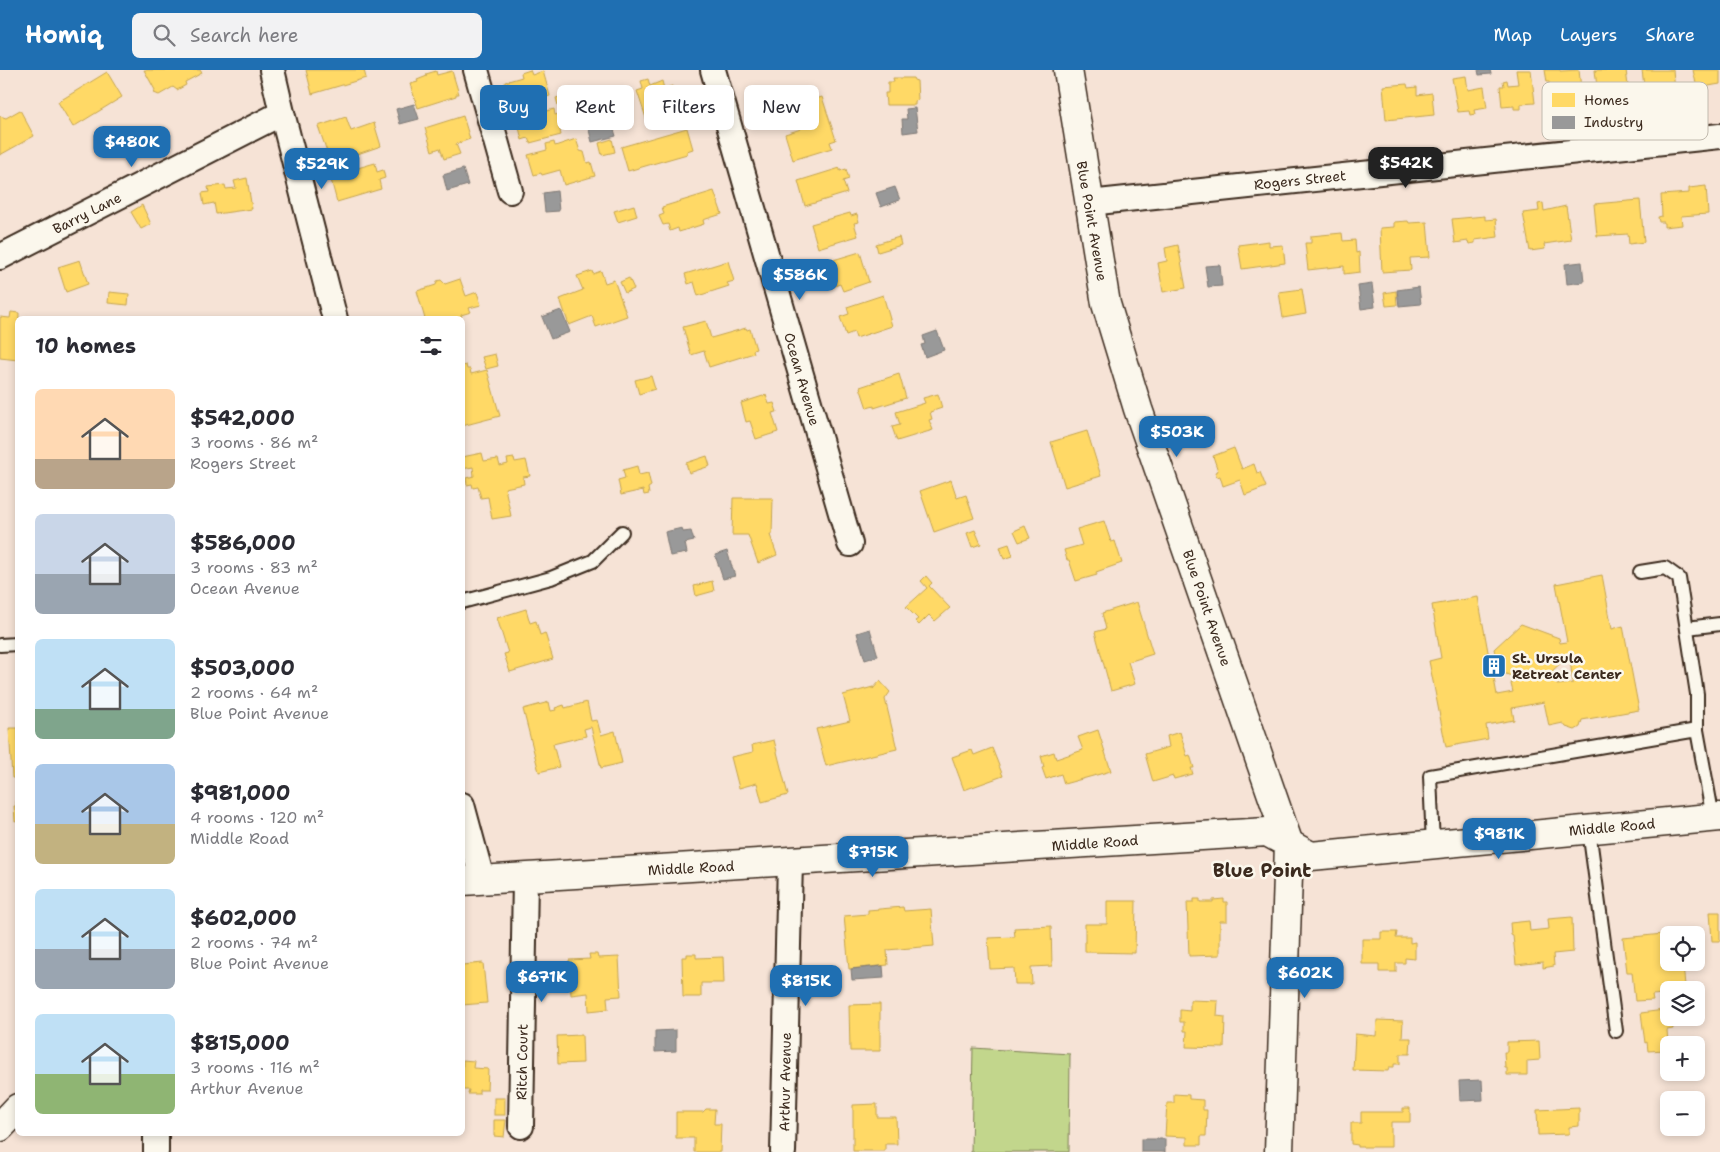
<!DOCTYPE html>
<html lang="en">
<head>
<meta charset="utf-8">
<style>
  body { margin:0; font-family:"Shantell Sans",sans-serif; background:#f2f2f3; color:#2b2b33; height:100vh; display:flex; flex-direction:column; font-size:19px; white-space:nowrap }
  * { box-sizing:border-box; margin:0 }
  p { font-size:16px; color:#7c7c81 }
  .icon { flex:none; width:28px; height:28px; fill:none; stroke:currentColor; stroke-width:2; stroke-linecap:round; stroke-linejoin:round }
  .map { position:relative; flex:1; overflow:hidden }
  .side { position:absolute; left:15px; top:246px; width:450px; height:820px; display:flex; flex-direction:column; background:#fff; border-radius:8px; box-shadow:0 2px 8px #0003 }
  .side>* { flex:none }
  .banner { position:absolute; left:480px; top:15px; width:475px; height:45px; display:flex; gap:10px }
  .controls { position:absolute; left:1660px; top:856px; display:grid; gap:10px }
  .controls a { display:grid; place-items:center; width:45px; height:45px; border-radius:8px; background:#fff; box-shadow:0 2px 8px #0003; font-size:25px }
  .price { position:absolute; translate:-50% -42px; padding:0 11px; border-radius:10px; background:#1f6fb2; color:#fff; font-size:16px; line-height:32px; filter:drop-shadow(0 1px 2px #0008) }
  .price::after { content:''; position:absolute; left:50%; top:30px; width:15px; height:11px; margin-left:-8px; background:inherit; clip-path:polygon(0 0,100% 0,50% 100%) }
  .price.active { background:#222; color:#fff }
  ul { padding:0; list-style:none }
  li { display:flex; align-items:center; gap:15px; height:125px; padding:0 20px }
  li span { display:grid; place-items:center; flex:none; width:140px; height:100px; border-radius:8px; color:#555 }
  li>.icon { margin-inline-start:auto }
  span .icon { width:60px; height:60px; fill:#fffc; stroke-width:1 }
  li b { font-size:21px }
  h2 { display:flex; justify-content:space-between; align-items:center; height:60px; padding:0 20px; font-size:21px }
  .tag { padding:0 18px; border-radius:8px; background:#fff; box-shadow:0 2px 8px #0003; font-size:18px; line-height:45px }
  .tag.active { background:#1f6fb2; color:#fff }
  header { display:flex; align-items:center; gap:30px; box-sizing:border-box; height:70px; padding:0 25px; background:#1f6fb2; color:#fff }
  header strong { font-size:24px }
  nav { display:flex; gap:28px; margin-inline-start:auto; font-size:18px }
  .search { width:350px; height:45px; background:#f2f2f3; display:flex; align-items:center; gap:12px; box-sizing:border-box; padding:0 18px; border-radius:8px; color:#7c7c81; font-size:19px }
  .map>svg:first-child { display:block }
</style>
</head>
<body>
<header>
<strong>Homiq</strong>
<div class="search"><svg class="icon" aria-label="search" viewBox="0 0 24 24"><circle cx="10" cy="10" r="6"/><path d="M15 15l6 6"/></svg>Search here</div>
<nav><a>Map</a><a>Layers</a><a>Share</a></nav>
</header>
<div class="map">
<svg width="1720" height="1082" viewBox="0 0 1720 1082">
  <rect width="100%" height="100%" fill="#f6e3d6"/>
  <filter id="ink" filterUnits="userSpaceOnUse"><feTurbulence type="fractalNoise" baseFrequency=".02" numOctaves="2"/><feDisplacementMap in="SourceGraphic" scale="10" xChannelSelector="R" yChannelSelector="G"/><feConvolveMatrix kernelMatrix="1 2 1 2 8 2 1 2 1" color-interpolation-filters="sRGB"/></filter>
  <g filter="url(#ink)">
    <polygon fill="#c2d68c" stroke="#7e8055" points="973,978 1070,984 1069,1082 971,1082"/>
    <g fill="#ffd966" stroke="#c4a450" fill-rule="evenodd">
      <polygon points="144,0 200,0 202,3 185,12 186,15 177,20 173,17 159,25 154,23 155,20"/>
      <polygon points="306,0 364,0 366,8 312,24"/>
      <polygon points="530,0 532,5 543,1 550,26 511,36 505,12 522,7 521,3"/>
      <polygon points="1516,0 1531,0 1535,33 1521,34 1521,39 1514,39 1514,36 1502,37 1500,16 1504,16 1503,11 1507,10 1508,15 1518,14"/>
      <polygon points="1545,0 1560,0 1560,1 1579,0 1582,28 1551,31 1549,12 1547,12"/>
      <polygon points="1595,0 1626,0 1629,24 1598,26"/>
      <polygon points="1642,0 1673,0 1675,20 1645,24"/>
      <polygon points="1693,0 1720,0 1720,14 1697,18"/>
      <polygon points="436,1 437,5 452,1 459,24 456,24 456,26 418,38 410,14 418,12 417,10 427,6 426,4"/>
      <polygon points="107,2 122,27 73,57 58,32"/>
      <polygon points="1466,6 1468,20 1484,17 1487,38 1474,40 1475,44 1470,45 1469,41 1458,42 1452,8"/>
      <polygon points="893,8 913,8 914,10 917,11 918,30 915,31 915,35 886,35 885,23 888,23 888,12 894,12"/>
      <polygon points="648,9 650,16 662,11 664,19 672,16 678,33 669,36 672,43 647,51 637,21 643,19 641,11"/>
      <polygon points="1407,14 1408,18 1417,17 1417,25 1432,23 1434,45 1386,50 1383,16"/>
      <polygon points="575,22 579,33 559,39 556,28"/>
      <polygon points="822,27 836,70 830,72 832,78 793,90 785,64 801,59 793,36"/>
      <polygon points="554,39 555,45 562,43 564,50 558,52 561,65 530,73 528,68 522,70 517,49"/>
      <polygon points="20,40 34,66 0,85 0,46 6,48"/>
      <polygon points="463,46 470,69 456,74 460,84 444,89 440,78 432,81 425,58"/>
      <polygon points="346,47 351,61 374,53 381,76 331,93 318,56"/>
      <polygon points="687,58 693,79 687,81 687,84 628,101 621,77"/>
      <polygon points="576,69 580,81 584,82 587,93 591,92 595,106 564,115 560,100 542,105 541,103 534,105 528,85 547,80 546,74 554,72 555,76"/>
      <polygon points="612,69 615,82 602,85 599,73"/>
      <polygon points="375,93 377,102 383,100 385,108 379,110 381,119 337,132 330,106"/>
      <polygon points="840,98 840,101 846,99 849,109 843,111 847,123 805,136 798,111"/>
      <polygon points="247,108 252,139 216,144 214,133 204,135 202,123 209,122 208,117 225,115 226,119 236,118 234,111"/>
      <polygon points="1706,116 1708,144 1681,146 1682,155 1664,157 1664,152 1659,152 1658,147 1662,146 1661,125 1689,123 1689,118"/>
      <polygon points="714,121 722,144 703,150 704,154 679,162 678,158 670,161 668,154 663,155 659,146 664,144 662,137"/>
      <polygon points="1640,130 1644,172 1629,174 1628,164 1597,166 1594,134"/>
      <polygon points="1543,133 1544,141 1566,136 1571,170 1544,174 1545,179 1530,181 1523,143 1539,141 1538,134"/>
      <polygon points="142,135 151,154 141,159 131,142"/>
      <polygon points="634,135 637,146 618,152 614,141"/>
      <polygon points="850,143 851,146 857,144 859,152 854,153 858,166 818,178 811,154"/>
      <polygon points="1485,146 1485,150 1496,149 1498,167 1475,170 1475,173 1469,174 1468,171 1455,173 1452,149"/>
      <polygon points="1408,151 1409,153 1427,152 1430,187 1410,188 1411,200 1382,202 1380,158 1394,157 1394,152"/>
      <polygon points="1342,163 1343,171 1355,170 1356,183 1359,182 1360,202 1344,204 1344,196 1308,200 1305,173 1311,173 1311,166"/>
      <polygon points="899,167 901,175 878,182 876,174"/>
      <polygon points="1269,171 1269,176 1283,175 1285,193 1242,199 1238,175"/>
      <polygon points="1178,175 1186,218 1163,222 1158,193 1167,191 1165,178"/>
      <polygon points="860,182 869,212 843,221 840,214 832,217 827,200 835,197 833,190"/>
      <polygon points="80,190 88,214 66,222 58,197"/>
      <polygon points="728,191 734,211 727,213 729,216 698,226 694,212 688,214 685,204"/>
      <polygon points="592,201 593,204 601,201 605,213 614,210 627,246 596,257 592,246 569,255 560,229 583,220 577,206"/>
      <polygon points="629,208 634,219 625,223 620,212"/>
      <polygon points="460,209 466,226 477,222 481,235 469,238 471,242 461,245 462,249 425,249 417,221 436,215 437,211 441,210 445,214"/>
      <polygon points="1302,219 1306,244 1283,248 1279,222"/>
      <polygon points="1396,221 1397,235 1386,236 1384,223"/>
      <polygon points="109,222 129,224 128,235 108,233"/>
      <polygon points="883,225 892,256 856,268 854,262 846,265 840,247 849,244 847,237"/>
      <polygon points="11,242 19,243 18,290 0,288 0,247 10,248"/>
      <polygon points="706,251 711,268 746,258 747,260 750,259 756,279 753,280 754,283 709,297 704,281 691,285 683,257"/>
      <polygon points="495,284 498,296 486,299 482,287"/>
      <polygon points="466,295 467,299 470,299 471,304 487,300 500,346 462,356 462,296"/>
      <polygon points="899,304 906,328 874,338 874,336 867,338 860,317"/>
      <polygon points="651,306 655,319 639,324 635,310"/>
      <polygon points="938,324 942,338 930,342 932,349 929,350 933,360 897,371 892,357 900,355 896,342 925,333 923,328"/>
      <polygon points="766,325 769,334 774,333 777,342 772,343 778,362 756,369 750,351 746,352 741,333"/>
      <polygon points="1087,361 1101,406 1065,417 1051,372"/>
      <polygon points="1234,378 1242,399 1254,394 1257,403 1260,402 1266,417 1245,425 1240,410 1223,416 1220,406 1217,407 1215,402 1218,401 1213,386"/>
      <polygon points="482,383 484,391 498,389 500,396 508,394 507,389 514,388 515,392 526,390 530,406 523,407 524,414 505,418 511,446 492,449 488,427 481,428 478,417 473,418 472,414 467,415 466,408 474,406 473,397 462,399 462,387"/>
      <polygon points="707,386 710,396 689,403 686,393"/>
      <polygon points="637,396 639,405 648,403 651,416 648,418 649,424 644,425 643,420 621,425 618,410 625,408 623,400"/>
      <polygon points="951,410 957,428 966,425 974,448 934,462 920,421"/>
      <polygon points="733,428 773,428 772,465 770,465 777,485 758,493 748,465 732,465"/>
      <polygon points="1104,451 1111,472 1115,471 1122,493 1096,502 1097,505 1076,511 1069,490 1067,490 1064,480 1082,475 1077,459"/>
      <polygon points="1025,456 1030,468 1019,472 1014,461"/>
      <polygon points="975,460 981,474 972,477 967,463"/>
      <polygon points="1009,474 1013,486 1004,489 1000,477"/>
      <path d="M1602 505 1612 559 1623 556 1639 640 1582 650 1580 657 1575 660 1566 657 1563 653 1549 656 1544 632 1512 638 1514 650 1486 655 1488 669 1446 677 1429 591 1441 588 1432 535 1478 527 1489 587 1496 586 1494 579 1521 554 1559 568 1560 573 1567 572 1556 514ZM1570 590 1573 613 1557 615 1555 603 1551 602 1563 591ZM1498 601 1514 607 1511 614 1513 622 1497 625 1493 603Z"/>
      <polygon points="926,506 932,513 929,516 950,538 935,551 929,545 919,555 915,551 918,549 906,537 927,518 921,511"/>
      <polygon points="712,511 714,521 696,526 694,516"/>
      <polygon points="1137,532 1153,584 1128,592 1135,614 1111,621 1095,562 1106,559 1102,543"/>
      <polygon points="526,539 530,553 536,551 540,565 545,563 553,589 510,602 504,584 508,583 497,548"/>
      <polygon points="880,611 890,622 885,629 897,679 826,696 816,659 850,651 843,625 873,617 873,619"/>
      <polygon points="549,632 551,641 556,640 555,638 564,635 565,638 587,632 591,651 597,650 601,665 615,661 622,693 601,698 591,657 584,659 586,666 553,674 559,697 539,702 523,639"/>
      <polygon points="9,658 18,658 18,708 12,708"/>
      <polygon points="1098,660 1111,701 1064,714 1061,704 1046,709 1042,698 1044,697 1041,686 1054,682 1056,689 1083,680 1078,667"/>
      <polygon points="1180,662 1187,686 1190,685 1194,698 1191,698 1193,704 1174,709 1173,706 1153,712 1145,684 1169,677 1167,666"/>
      <polygon points="774,670 788,725 762,732 757,713 739,718 731,687 753,682 752,675"/>
      <polygon points="992,678 1003,706 964,720 952,687 972,680 974,685"/>
      <polygon points="16,722 18,722 18,751 15,752 14,736 16,736"/>
      <polygon points="1194,829 1200,829 1200,832 1213,832 1213,830 1224,829 1224,832 1227,832 1227,851 1220,851 1220,885 1189,886 1187,832 1194,832"/>
      <polygon points="1107,831 1136,831 1135,883 1085,882 1085,854 1107,854"/>
      <polygon points="903,837 904,841 931,839 934,876 887,880 888,895 849,899 844,846 868,844 868,840"/>
      <polygon points="1710,842 1720,842 1720,871 1712,871"/>
      <polygon points="1572,847 1573,882 1553,884 1554,896 1543,898 1543,892 1516,895 1513,866 1511,865 1510,853 1529,851 1530,861 1549,859 1548,849"/>
      <polygon points="1051,856 1052,896 1031,897 1032,914 1015,914 1014,898 990,899 988,868 1015,867 1014,858"/>
      <polygon points="1381,862 1397,862 1396,868 1410,868 1410,873 1415,872 1415,889 1405,888 1405,893 1396,893 1396,902 1379,902 1379,894 1362,894 1362,869 1381,869"/>
      <polygon points="1663,864 1665,890 1662,890 1662,898 1683,896 1685,915 1663,917 1664,924 1652,925 1653,930 1635,931 1632,902 1627,902 1623,868"/>
      <polygon points="589,884 597,884 598,888 619,887 621,926 607,927 608,939 589,941 588,923 571,925 569,890 590,889"/>
      <polygon points="687,884 696,884 696,888 723,887 724,913 701,913 701,927 683,927 682,887 687,887"/>
      <polygon points="483,893 487,933 462,935 462,895"/>
      <polygon points="1190,930 1218,931 1217,946 1225,947 1224,978 1186,977 1187,961 1184,961 1184,952 1180,952 1180,940 1190,941"/>
      <polygon points="880,934 880,981 850,981 849,935"/>
      <polygon points="1664,940 1665,948 1671,948 1673,959 1667,960 1668,973 1665,973 1666,980 1648,981 1647,972 1645,973 1641,943"/>
      <polygon points="1377,950 1403,951 1402,968 1411,968 1410,984 1400,984 1400,994 1394,994 1394,997 1389,997 1388,1001 1353,1000 1355,964 1376,966"/>
      <polygon points="582,965 583,993 558,994 557,966"/>
      <polygon points="1539,971 1540,990 1527,991 1527,1005 1507,1005 1507,998 1505,998 1504,982 1507,982 1507,972"/>
      <polygon points="463,990 474,991 473,998 488,999 487,1020 479,1020 479,1024 468,1024 469,1020 462,1020"/>
      <polygon points="1174,1024 1189,1025 1189,1029 1203,1030 1203,1040 1207,1040 1206,1066 1201,1066 1201,1075 1187,1075 1187,1067 1165,1066 1167,1033 1174,1033"/>
      <rect x="494" y="1028" width="11" height="17"/>
      <polygon points="877,1034 877,1047 896,1047 897,1074 885,1074 885,1081 853,1081 853,1035"/>
      <polygon points="1403,1038 1410,1038 1410,1052 1391,1052 1391,1077 1358,1077 1358,1075 1351,1074 1351,1053 1361,1053 1361,1042 1403,1042"/>
      <polygon points="1579,1038 1579,1056 1569,1057 1569,1064 1538,1065 1537,1040"/>
      <polygon points="706,1039 715,1039 714,1054 721,1054 720,1082 694,1082 694,1068 676,1068 676,1042 703,1042"/>
      <polygon points="494,1050 506,1050 504,1067 494,1066"/>
    </g>
    <g fill="#999" stroke="#7d7874">
      <polygon points="1478,0 1490,0 1491,4 1479,5"/>
      <polygon points="414,34 419,49 400,54 396,39"/>
      <polygon points="915,38 918,61 903,63 902,49 907,49 906,39"/>
      <polygon points="611,50 616,66 592,72 588,56"/>
      <polygon points="463,99 468,115 447,121 443,105"/>
      <polygon points="895,117 900,130 881,137 876,123"/>
      <polygon points="557,121 559,141 545,142 543,123"/>
      <polygon points="1582,192 1584,212 1567,214 1565,194"/>
      <polygon points="1220,195 1222,216 1208,217 1205,196"/>
      <polygon points="1372,214 1375,237 1361,239 1358,216"/>
      <polygon points="1419,217 1421,234 1399,236 1397,220"/>
      <polygon points="561,240 570,262 551,269 542,247"/>
      <polygon points="937,261 944,280 925,287 921,275 925,274 923,266"/>
      <polygon points="682,458 683,462 691,461 694,471 685,473 687,483 670,486 665,462"/>
      <polygon points="727,481 735,506 723,509 715,485"/>
      <polygon points="870,559 878,586 865,590 857,563"/>
      <polygon points="883,896 884,908 852,910 851,899"/>
      <polygon points="676,960 676,981 655,982 655,961"/>
      <polygon points="1482,1010 1483,1030 1460,1031 1459,1011"/>
      <rect x="1141" y="1069" width="24" height="13"/>
    </g>
    <g fill="none" stroke-linecap="round" stroke-linejoin="round">
      <defs>
        <g id="lane">
          <polyline points="1640,502 1665,498 1679,508 1697,624 1697,660"/>
          <polyline points="462,532 551,508 593,491 622,462"/>
          <polyline points="1687,558 1720,554"/>
          <polyline points="0,575 18,574"/>
          <polyline points="1589,760 1616,961"/>
          <polyline points="1433,775 1430,706 1697,660 1713,748"/>
        </g>
        <g id="street">
          <polyline points="272,0 282,43 335,249"/>
          <polyline points="476,0 510,121"/>
          <polyline points="713,0 850,474"/>
          <polyline points="1089,133 1720,66"/>
          <polyline points="0,187 282,43"/>
          <polyline points="462,735 482,809"/>
          <polyline points="521,1056 525,808"/>
          <polyline points="156,1064 156,1082"/>
          <polyline points="783,1082 790,792"/>
        </g>
        <g id="secondary">
          <polyline points="1068,0 1106,234 1138,339 1289,774 1279,1082"/>
          <polyline points="462,811 1267,762 1311,786 1720,747"/>
          <polyline points="0,1057 18,1038"/>
        </g>
      </defs>
      <use href="#lane" stroke="#3b2a1e" stroke-width="16"/>
      <use href="#street" stroke="#3b2a1e" stroke-width="28"/>
      <use href="#secondary" stroke="#3b2a1e" stroke-width="31"/>
      <use href="#lane" stroke="#fbf7ec" stroke-width="12"/>
      <use href="#street" stroke="#fbf7ec" stroke-width="24"/>
      <use href="#secondary" stroke="#fbf7ec" stroke-width="28"/>
    </g>
  </g>
  <defs>
    <symbol id="building-square" viewBox="-11 -11 22 22"><rect x="-9" y="-9" width="18" height="18" rx="4" fill="#1f6fb2" stroke="#fbf7ec"/><path d="M-4-6H4V6H1V3H-1V6H-4ZM-2.5-4.3h1.7v1.8h-1.7ZM.8-4.3h1.7v1.8H.8ZM-2.5-1h1.7V.8h-1.7ZM.8-1h1.7V.8H.8Z" fill="#fff"/></symbol>
  </defs>
  <g fill-rule="evenodd">
    <use href="#building-square" x="1480" y="582" width="28" height="28"/>
  </g>
  <g text-anchor="middle" dominant-baseline="central" stroke-width="5" stroke-linejoin="round" paint-order="stroke">
    <g font-size="14" fill="#3b2a1e" stroke="#fbf7ec">
      <text transform="translate(1300 110) rotate(-6)">Rogers Street</text>
      <text transform="translate(87 143) rotate(-27)">Barry Lane</text>
      <text transform="translate(1092 151) rotate(80)">Blue Point Avenue</text>
      <text transform="translate(802 309) rotate(74)">Ocean Avenue</text>
      <text transform="translate(1207 538) rotate(71)">Blue Point Avenue</text>
      <text transform="translate(1612 757) rotate(-5)">Middle Road</text>
      <text transform="translate(1095 773) rotate(-4)">Middle Road</text>
      <text transform="translate(691 798) rotate(-3)">Middle Road</text>
      <text transform="translate(522 992) rotate(-89)">Ritch Court</text>
      <text transform="translate(785 1012) rotate(-89)">Arthur Avenue</text>
    </g>
    <g font-size="14" font-weight="bold" fill="#3b2a1e" stroke="#fbf7ec" text-anchor="start">
      <text x="1512" y="588">St. Ursula<tspan x="1512" dy="16">Retreat Center</tspan></text>
    </g>
    <g font-size="19" font-weight="bold" fill="#3b2a1e" stroke="#fbf7ec">
      <text x="1262" y="800">Blue Point</text>
    </g>
  </g>
  <rect x="1542" y="12" width="166" height="58" rx="8" fill="#fbf7ec" stroke="#c1baae" stroke-width="1"/>
  <rect x="1552" y="23" width="23" height="14" fill="#ffd966"/>
  <rect x="1552" y="46" width="23" height="13" fill="#999"/>
  <g font-size="14" fill="#3b2a1e">
    <text x="1584" y="35">Homes</text>
    <text x="1584" y="57">Industry</text>
  </g>
</svg>
<div class="controls">
<a><svg class="icon" aria-label="locate" viewBox="0 0 24 24"><circle cx="12" cy="12" r="6"/><path d="M12 2v4M12 18v4M2 12h4M18 12h4"/></svg></a>
<a><svg class="icon" aria-label="layers" viewBox="0 0 24 24"><path d="M12 4l9 5-9 5-9-5zM3 14l9 5 9-5"/></svg></a>
<a>+</a>
<a>−</a>
</div>
<b class="price" style="left:132px;top:98px">$480K</b>
<b class="price active" style="left:1406px;top:119px">$542K</b>
<b class="price" style="left:322px;top:120px">$529K</b>
<b class="price" style="left:800px;top:231px">$586K</b>
<b class="price" style="left:1177px;top:388px">$503K</b>
<b class="price" style="left:1499px;top:790px">$981K</b>
<b class="price" style="left:873px;top:808px">$715K</b>
<b class="price" style="left:1305px;top:929px">$602K</b>
<b class="price" style="left:542px;top:933px">$671K</b>
<b class="price" style="left:806px;top:937px">$815K</b>
<div class="banner">
<a class="tag active">Buy</a>
<a class="tag">Rent</a>
<a class="tag">Filters</a>
<a class="tag">New</a>
</div>
<section class="side">
<h2>10 homes<svg class="icon" aria-label="filters" viewBox="0 0 24 24"><path d="M4 7h16M4 17h16"/><circle cx="9" cy="7" r="2"/><circle cx="15" cy="17" r="2"/></svg></h2>
<ul>
<li><span style="background:linear-gradient(#ffd9b3 70%,#b9a48a 0)"><svg class="icon" aria-label="home" viewBox="0 0 24 24"><path d="M3 11l9-7 9 7M6 9v11h12V9"/></svg></span><div><b>$542,000</b><p>3 rooms · 86 m²</p><p>Rogers Street</p></div></li>
<li><span style="background:linear-gradient(#c9d6e8 60%,#9aa5b1 0)"><svg class="icon" aria-label="home" viewBox="0 0 24 24"><path d="M3 11l9-7 9 7M6 9v11h12V9"/></svg></span><div><b>$586,000</b><p>3 rooms · 83 m²</p><p>Ocean Avenue</p></div></li>
<li><span style="background:linear-gradient(#bfe0f5 70%,#7fa58c 0)"><svg class="icon" aria-label="home" viewBox="0 0 24 24"><path d="M3 11l9-7 9 7M6 9v11h12V9"/></svg></span><div><b>$503,000</b><p>2 rooms · 64 m²</p><p>Blue Point Avenue</p></div></li>
<li><span style="background:linear-gradient(#a9c7e8 60%,#c2b280 0)"><svg class="icon" aria-label="home" viewBox="0 0 24 24"><path d="M3 11l9-7 9 7M6 9v11h12V9"/></svg></span><div><b>$981,000</b><p>4 rooms · 120 m²</p><p>Middle Road</p></div></li>
<li><span style="background:linear-gradient(#bfe0f5 60%,#9aa5b1 0)"><svg class="icon" aria-label="home" viewBox="0 0 24 24"><path d="M3 11l9-7 9 7M6 9v11h12V9"/></svg></span><div><b>$602,000</b><p>2 rooms · 74 m²</p><p>Blue Point Avenue</p></div></li>
<li><span style="background:linear-gradient(#bfe0f5 60%,#8fb573 0)"><svg class="icon" aria-label="home" viewBox="0 0 24 24"><path d="M3 11l9-7 9 7M6 9v11h12V9"/></svg></span><div><b>$815,000</b><p>3 rooms · 116 m²</p><p>Arthur Avenue</p></div></li>
</ul>
</section>
</div>
</body>
</html>
